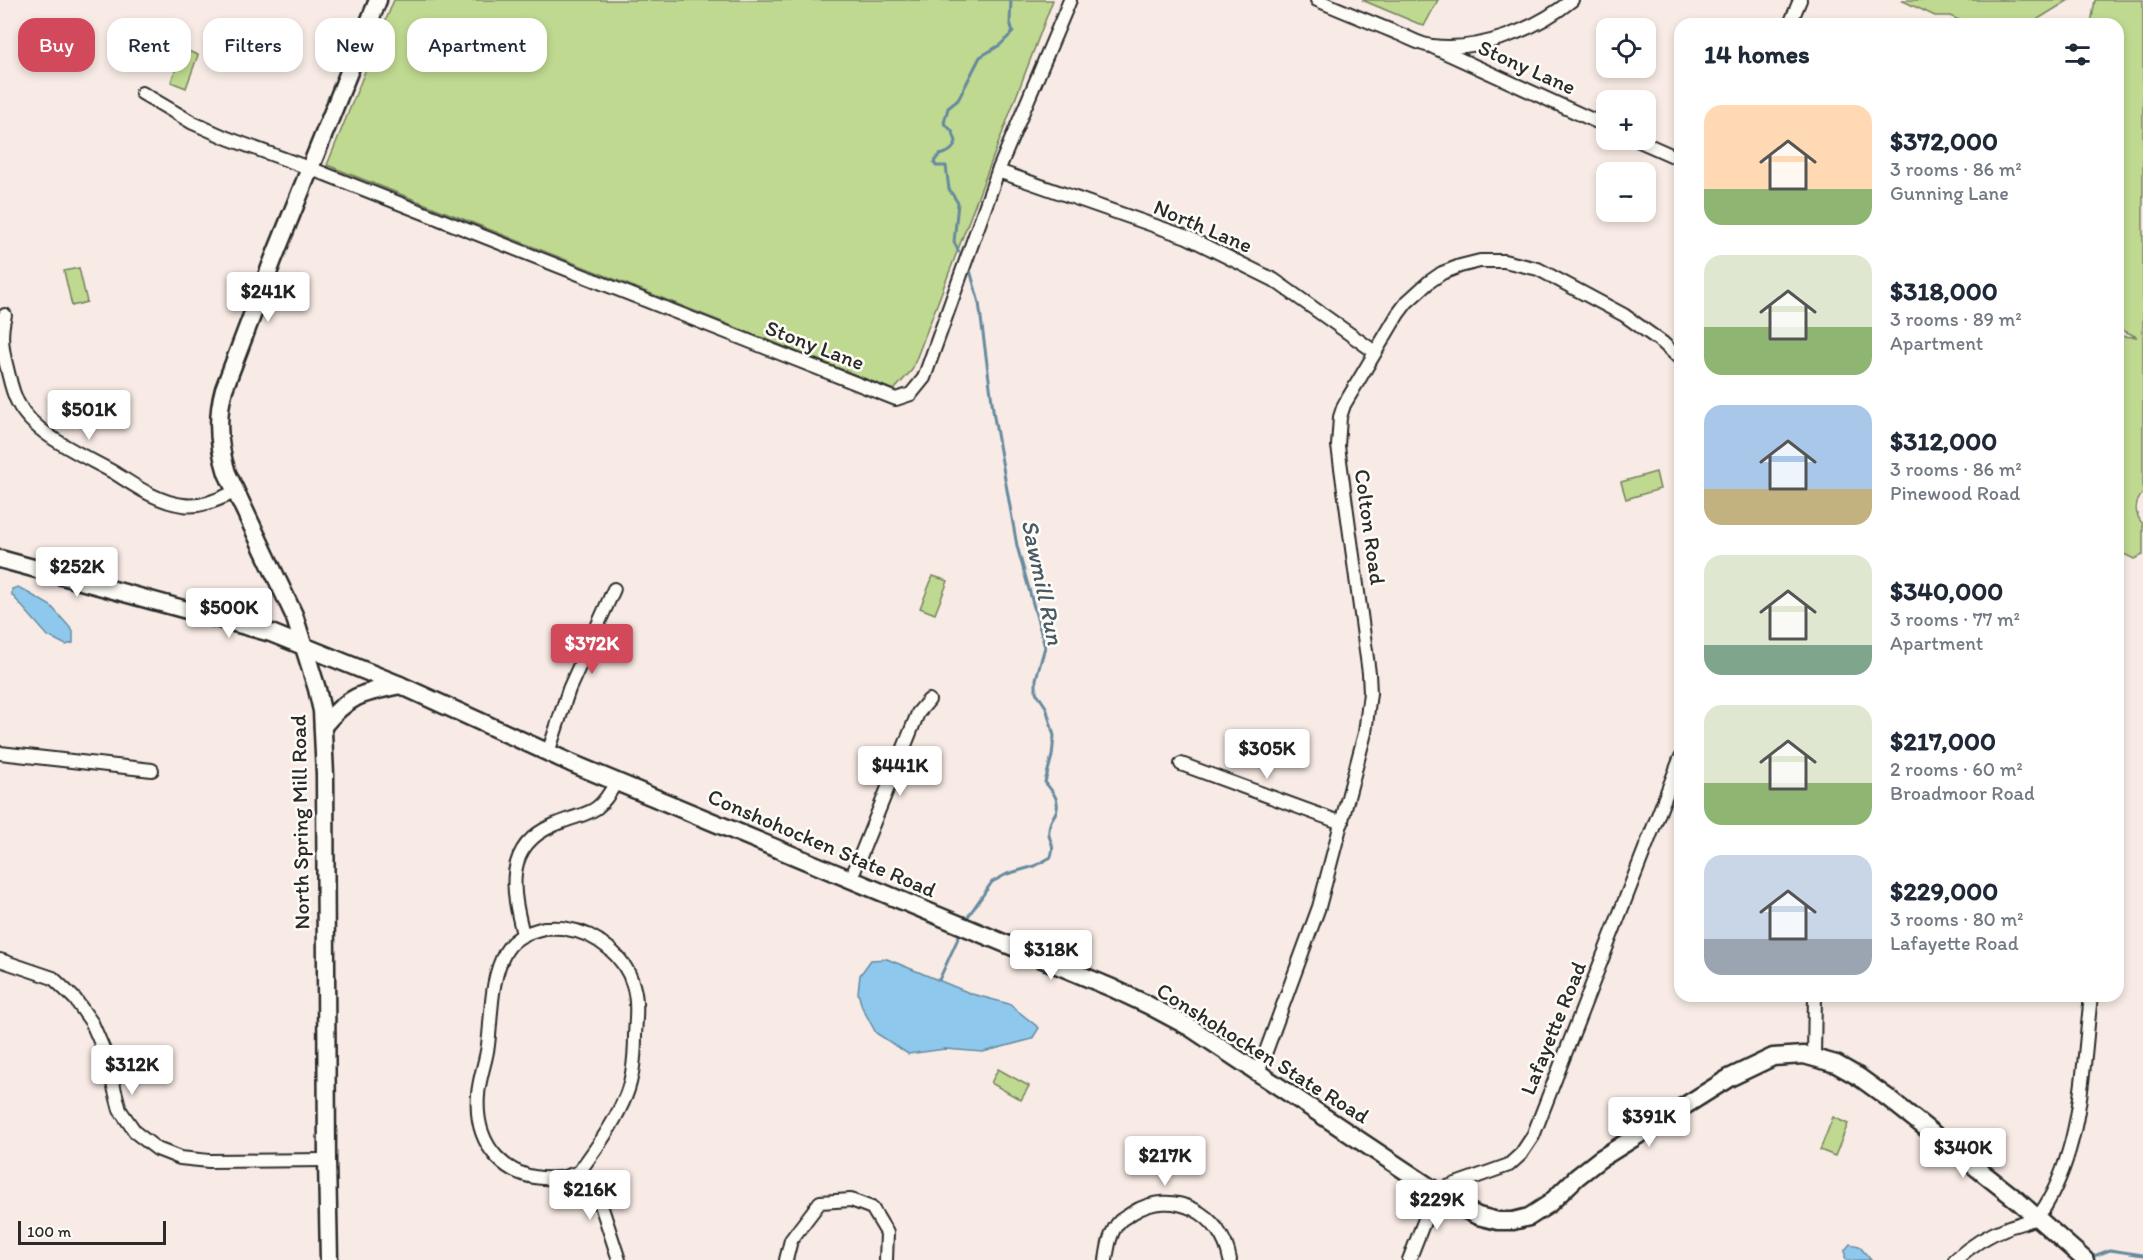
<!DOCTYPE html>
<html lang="en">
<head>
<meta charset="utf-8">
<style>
  body { margin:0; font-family:Itim,sans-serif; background:#f2f2f3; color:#1f2937; height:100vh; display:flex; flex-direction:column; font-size:22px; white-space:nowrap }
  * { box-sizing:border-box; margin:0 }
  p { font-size:20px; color:#747a83 }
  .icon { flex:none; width:33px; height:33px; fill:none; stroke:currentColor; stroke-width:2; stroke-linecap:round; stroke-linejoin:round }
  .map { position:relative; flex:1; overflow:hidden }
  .panel { position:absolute; left:1674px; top:18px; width:450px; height:984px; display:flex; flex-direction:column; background:#fff; border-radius:18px; box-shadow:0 3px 9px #0003 }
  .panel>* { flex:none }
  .banner { position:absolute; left:18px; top:18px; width:570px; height:54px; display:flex; gap:12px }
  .fabs { position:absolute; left:1596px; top:18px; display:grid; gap:12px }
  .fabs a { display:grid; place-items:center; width:60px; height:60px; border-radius:12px; background:#fff; box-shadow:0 3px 9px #0003; font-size:30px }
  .scale { position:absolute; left:18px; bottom:15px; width:148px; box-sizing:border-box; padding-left:6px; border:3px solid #2b2b2b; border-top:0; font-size:16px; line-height:21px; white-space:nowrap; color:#2b2b2b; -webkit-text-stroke:4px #fdfcf7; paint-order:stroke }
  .price { position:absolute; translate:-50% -51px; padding:0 14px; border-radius:6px; background:#fff; color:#222; font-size:20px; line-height:39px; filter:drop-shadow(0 2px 3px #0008) }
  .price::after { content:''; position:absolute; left:50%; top:36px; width:18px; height:14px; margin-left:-9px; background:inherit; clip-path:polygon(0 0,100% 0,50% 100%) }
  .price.active { background:#d1495b; color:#fff }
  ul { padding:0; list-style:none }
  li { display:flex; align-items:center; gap:18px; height:150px; padding:0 30px }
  li span { display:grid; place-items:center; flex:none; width:168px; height:120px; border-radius:18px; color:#555 }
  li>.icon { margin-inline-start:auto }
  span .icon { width:72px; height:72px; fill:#fffc; stroke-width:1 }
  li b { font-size:26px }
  h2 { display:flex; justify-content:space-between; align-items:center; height:72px; padding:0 30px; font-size:26px }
  .chip { padding:0 21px; border-radius:18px; background:#fff; box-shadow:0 3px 9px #0003; font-size:21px; line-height:54px }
  .chip.active { background:#d1495b; color:#fff }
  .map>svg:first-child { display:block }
</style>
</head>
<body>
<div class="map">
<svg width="2143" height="1260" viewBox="0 0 2143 1260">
  <rect width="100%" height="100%" fill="#f8ebe5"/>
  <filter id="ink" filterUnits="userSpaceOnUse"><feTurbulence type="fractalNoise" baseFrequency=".0167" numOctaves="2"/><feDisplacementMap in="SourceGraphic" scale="12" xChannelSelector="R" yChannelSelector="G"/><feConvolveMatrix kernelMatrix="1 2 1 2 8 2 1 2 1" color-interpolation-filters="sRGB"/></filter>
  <g filter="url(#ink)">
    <g fill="#bfd990" stroke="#75825e" stroke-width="1.5">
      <polygon points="394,0 1053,0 912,370 894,390 327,165"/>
      <polygon points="1362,0 1438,0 1424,26"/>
      <polygon points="1901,0 2069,0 2030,24 1968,24 1950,16 1935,16"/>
      <path d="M2095 0H2143V493C2134 503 2134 514 2143 524V555L2134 559 2118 551V336L2137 337 2118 328V24H2091Z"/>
      <polygon points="183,49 198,55 186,88 171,82"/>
      <polygon points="79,268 87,302 72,306 64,271"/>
      <polygon points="1656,472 1660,489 1626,499 1621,482"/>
      <polygon points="933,576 948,581 935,614 920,608"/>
      <polygon points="998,1069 1029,1086 1021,1100 991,1083"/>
      <polygon points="1833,1117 1848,1124 1835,1156 1820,1150"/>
    </g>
    <g fill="#8ec9ed" stroke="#668a9f" stroke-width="1.5">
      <polygon points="18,587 51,606 73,631 73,643 66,645 48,636 12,595 12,589"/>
      <polygon points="887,959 972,994 1009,1004 1039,1028 1032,1039 983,1052 945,1049 908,1054 876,1033 862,1007 858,993 860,975 871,960"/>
      <polygon points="1850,1244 1859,1246 1871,1260 1847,1260 1845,1257 1845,1250"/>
    </g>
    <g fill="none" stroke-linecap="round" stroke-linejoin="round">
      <g stroke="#668a9f" stroke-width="3">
        <path d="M959 252 954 242 958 203 949 189 946 166H936L934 162 939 155C948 153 954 150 956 141L952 131 944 123 948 108 958 100 980 57 1000 45 1013 32 1010 22 1011 0"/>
        <path d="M967 918 992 882 1007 874 1035 866 1051 857C1056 841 1047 841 1049 830 1049 822 1053 818 1056 812 1061 800 1051 790 1045 782L1052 756 1054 736 1046 707 1036 692V679L1045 647 1017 546 994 417 979 303 970 270"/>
        <polyline points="939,980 960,934"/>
        <polyline points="2094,1256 2110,1250 2143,1255"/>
      </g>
      <defs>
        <g id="street">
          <path d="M1317 0C1343 11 1370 22 1397 33 1408 37 1420 45 1432 46 1479 52 1535 30 1572 0"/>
          <polyline points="1790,24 1800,0"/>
          <polyline points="1433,47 1606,126"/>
          <polyline points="142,93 193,123 227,138 325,174 896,399 911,394 924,378 998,171 1070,0"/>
          <polyline points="1637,140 1680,159"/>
          <polyline points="998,171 1187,237 1274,280 1375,352"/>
          <path d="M5 315C0 334 2 349 7 368 10 380 12 392 18 403 34 435 83 455 113 472 134 485 157 502 183 505 201 508 219 499 235 492"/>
          <polyline points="0,753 152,770"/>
          <polyline points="548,753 569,689 614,589"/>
          <polyline points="1181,764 1342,823"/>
          <polyline points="851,879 918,713 929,700"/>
          <path d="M544 928C552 928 560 927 567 929 596 933 625 956 633 985 638 1001 636 1019 635 1035 635 1057 633 1082 623 1102 612 1127 595 1150 579 1172 573 1174 564 1178 557 1178 505 1182 474 1145 478 1095 479 1078 486 1062 488 1045 492 1014 490 978 506 951 515 936 529 932 544 928Z"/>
          <path d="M523 934C512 891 503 846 554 825 588 810 596 819 616 782"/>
          <polyline points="0,960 53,978 75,999 92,1023 105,1053 120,1110 136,1133 157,1149 180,1158 209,1161 327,1160"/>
          <polyline points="1814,1056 1815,996"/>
          <polyline points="1258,1073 1319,907 1365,733 1370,693 1369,673 1338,446 1340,417 1344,405 1398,314 1407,302 1429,282 1442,273 1460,266 1480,261 1504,261 1538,269 1624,315 1663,343 1680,359"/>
          <polyline points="579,1172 600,1202 619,1260"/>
          <polyline points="786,1260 791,1240 820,1202 851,1200 872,1208 887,1233 886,1260"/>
          <path d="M1106 1260C1108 1247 1110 1231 1120 1221 1123 1218 1128 1216 1132 1213 1173 1187 1222 1213 1230 1260"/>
          <polyline points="1409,1260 1436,1191 1509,1165 1521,1154 1533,1136 1680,759"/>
          <path d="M1955 1260C1970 1246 1990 1234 2009 1227 2017 1224 2028 1222 2035 1218 2042 1214 2047 1203 2051 1196 2083 1135 2083 1063 2091 996"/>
        </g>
        <g id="secondary">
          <polyline points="0,559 271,633 400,685 571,763 1112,988 1148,1005 1191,1028 1458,1206 1478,1216 1498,1221 1513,1221 1529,1217 1549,1204 1577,1177 1600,1159 1729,1078 1773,1057 1804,1055 1836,1064 1859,1077 1888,1098 2017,1200 2085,1260"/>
          <path d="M323 726C349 695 362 693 400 685"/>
          <path d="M329 1260 327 1160 325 775 322 711 317 689 294 615 227 473C218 445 216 418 224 389L273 260 378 0"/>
        </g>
      </defs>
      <use href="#street" stroke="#2b2b2b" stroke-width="16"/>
      <use href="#secondary" stroke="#2b2b2b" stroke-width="21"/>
      <use href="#street" stroke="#fdfcf7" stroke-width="12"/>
      <use href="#secondary" stroke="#fdfcf7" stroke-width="16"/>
    </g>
  </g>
  <g text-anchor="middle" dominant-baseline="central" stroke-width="5" stroke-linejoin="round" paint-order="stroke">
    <g font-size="22" fill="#2b2b2b" stroke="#fdfcf7">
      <text transform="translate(1527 67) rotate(24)">Stony Lane</text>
      <text transform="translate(1203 226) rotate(23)">North Lane</text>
      <text transform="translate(815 345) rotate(21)">Stony Lane</text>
      <text transform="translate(1370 527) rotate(82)">Colton Road</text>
      <text transform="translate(300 822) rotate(-91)">North Spring Mill Road</text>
      <text transform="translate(822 843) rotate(23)">Conshohocken State Road</text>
      <text transform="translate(1553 1028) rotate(-68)">Lafayette Road</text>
      <text transform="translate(1263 1053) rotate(32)">Conshohocken State Road</text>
    </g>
    <g font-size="24" font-style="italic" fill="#495a65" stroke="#fdfcf7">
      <text transform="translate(1043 582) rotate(78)">Sawmill Run</text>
    </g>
  </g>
</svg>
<div class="fabs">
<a><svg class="icon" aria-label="locate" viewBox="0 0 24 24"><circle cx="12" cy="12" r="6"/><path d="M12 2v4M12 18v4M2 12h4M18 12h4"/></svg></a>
<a>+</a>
<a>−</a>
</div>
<div class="scale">100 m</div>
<b class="price" style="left:268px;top:323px">$241K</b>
<b class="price" style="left:89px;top:441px">$501K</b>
<b class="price" style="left:77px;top:598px">$252K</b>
<b class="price" style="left:229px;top:639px">$500K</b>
<b class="price active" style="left:592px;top:675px">$372K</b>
<b class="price" style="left:1267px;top:780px">$305K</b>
<b class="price" style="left:900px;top:797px">$441K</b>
<b class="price" style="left:1051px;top:981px">$318K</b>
<b class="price" style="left:132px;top:1096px">$312K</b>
<b class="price" style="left:1649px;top:1148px">$391K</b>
<b class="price" style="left:1963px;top:1179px">$340K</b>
<b class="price" style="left:1165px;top:1187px">$217K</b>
<b class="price" style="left:590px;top:1221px">$216K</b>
<b class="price" style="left:1437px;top:1231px">$229K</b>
<div class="banner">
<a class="chip active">Buy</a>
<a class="chip">Rent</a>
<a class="chip">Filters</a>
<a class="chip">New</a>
<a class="chip">Apartment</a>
</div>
<section class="panel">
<h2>14 homes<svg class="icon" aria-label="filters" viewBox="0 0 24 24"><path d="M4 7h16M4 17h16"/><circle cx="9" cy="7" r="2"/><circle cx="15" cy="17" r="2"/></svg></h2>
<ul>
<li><span style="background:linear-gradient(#ffd9b3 70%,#8fb573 0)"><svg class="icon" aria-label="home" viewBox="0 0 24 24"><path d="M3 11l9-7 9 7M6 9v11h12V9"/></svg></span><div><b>$372,000</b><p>3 rooms · 86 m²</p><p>Gunning Lane</p></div></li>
<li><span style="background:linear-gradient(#dfe7d0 60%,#8fb573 0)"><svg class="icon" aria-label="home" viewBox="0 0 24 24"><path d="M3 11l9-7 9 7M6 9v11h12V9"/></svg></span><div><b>$318,000</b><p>3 rooms · 89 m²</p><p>Apartment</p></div></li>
<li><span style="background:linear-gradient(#a9c7e8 70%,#c2b280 0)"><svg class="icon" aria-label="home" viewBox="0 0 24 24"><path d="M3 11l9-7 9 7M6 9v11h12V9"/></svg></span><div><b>$312,000</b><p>3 rooms · 86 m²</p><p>Pinewood Road</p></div></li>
<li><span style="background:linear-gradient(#dfe7d0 75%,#7fa58c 0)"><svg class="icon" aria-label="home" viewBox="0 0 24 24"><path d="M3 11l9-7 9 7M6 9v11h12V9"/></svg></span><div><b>$340,000</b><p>3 rooms · 77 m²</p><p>Apartment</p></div></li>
<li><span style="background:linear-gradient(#dfe7d0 65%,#8fb573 0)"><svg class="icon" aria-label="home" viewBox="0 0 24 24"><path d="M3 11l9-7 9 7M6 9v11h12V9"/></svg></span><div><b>$217,000</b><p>2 rooms · 60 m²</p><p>Broadmoor Road</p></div></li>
<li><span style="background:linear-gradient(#c9d6e8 70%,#9aa5b1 0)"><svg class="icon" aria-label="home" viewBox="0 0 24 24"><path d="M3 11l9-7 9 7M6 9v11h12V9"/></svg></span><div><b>$229,000</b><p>3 rooms · 80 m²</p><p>Lafayette Road</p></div></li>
</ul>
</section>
</div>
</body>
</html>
